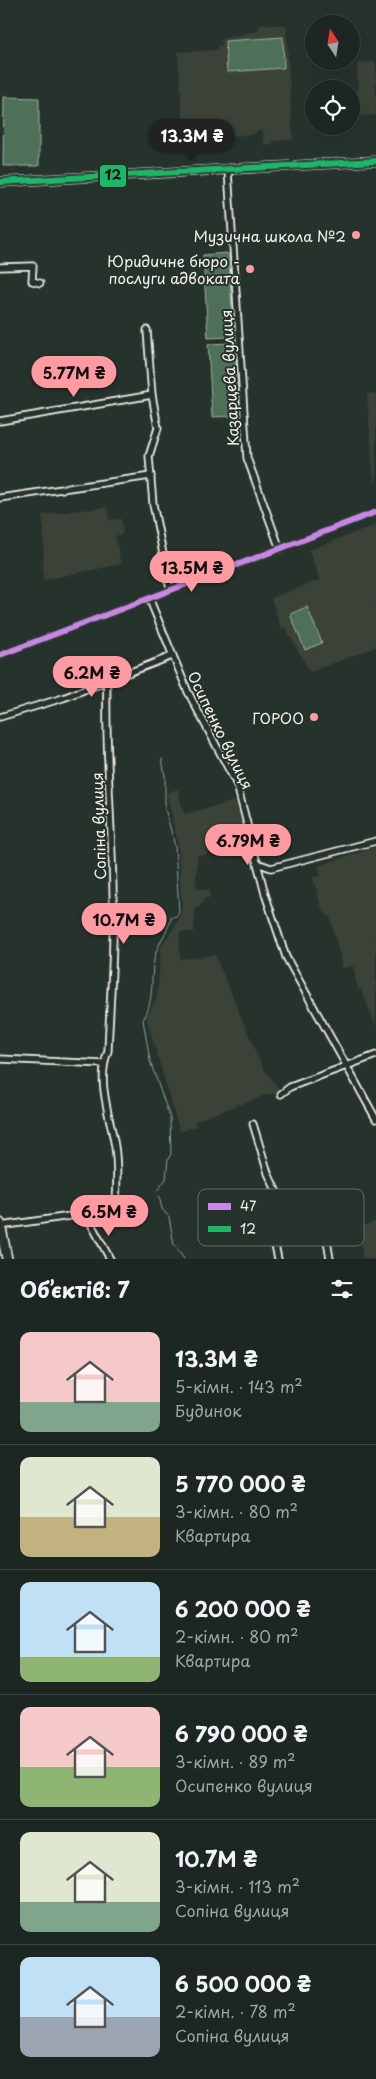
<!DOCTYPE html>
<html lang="uk">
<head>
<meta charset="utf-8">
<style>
  body { margin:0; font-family:"Playpen Sans",sans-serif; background:#252e2a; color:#f1f3f6; height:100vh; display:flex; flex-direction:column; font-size:19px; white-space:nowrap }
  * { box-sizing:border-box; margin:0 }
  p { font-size:16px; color:#a0a5a5 }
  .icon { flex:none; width:28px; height:28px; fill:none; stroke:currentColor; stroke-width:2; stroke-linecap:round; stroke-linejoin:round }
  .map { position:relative; height:1259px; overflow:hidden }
  .panel { display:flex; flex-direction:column; background:#1c2622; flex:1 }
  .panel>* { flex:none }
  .needle { width:32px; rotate:348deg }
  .controls { position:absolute; left:305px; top:15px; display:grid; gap:10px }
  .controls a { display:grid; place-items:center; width:55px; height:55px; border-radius:50%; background:#1c2622; box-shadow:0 5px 20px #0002,0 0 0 1px #3a4340; font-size:25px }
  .price { position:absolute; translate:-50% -42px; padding:0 11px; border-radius:18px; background:#ff9aa2; color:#111; font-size:16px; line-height:32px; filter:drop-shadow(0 1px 2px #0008) }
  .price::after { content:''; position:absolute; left:50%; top:30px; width:15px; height:11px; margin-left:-8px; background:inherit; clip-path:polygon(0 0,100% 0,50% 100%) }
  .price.on { background:#222; color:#fff }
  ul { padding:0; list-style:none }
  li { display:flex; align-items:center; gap:15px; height:125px; padding:0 20px }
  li+li { border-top:1px solid #3a4340 }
  li span { display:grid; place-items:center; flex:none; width:140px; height:100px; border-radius:10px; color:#555 }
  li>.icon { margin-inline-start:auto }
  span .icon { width:60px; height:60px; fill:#fffc; stroke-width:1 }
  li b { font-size:21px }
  h2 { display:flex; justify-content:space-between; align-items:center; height:60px; padding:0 20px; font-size:21px }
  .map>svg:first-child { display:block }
</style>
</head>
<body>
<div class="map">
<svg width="376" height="1259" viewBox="0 0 376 1259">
  <rect width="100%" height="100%" fill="#26332d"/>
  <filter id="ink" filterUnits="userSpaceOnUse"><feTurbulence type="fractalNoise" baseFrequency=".02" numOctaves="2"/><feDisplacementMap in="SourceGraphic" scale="10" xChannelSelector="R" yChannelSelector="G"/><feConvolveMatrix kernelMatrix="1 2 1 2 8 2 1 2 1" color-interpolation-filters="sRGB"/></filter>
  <g filter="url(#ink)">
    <g fill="#3b4339">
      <polygon points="259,25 286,25 293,139 273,141 273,144 264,145 263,130 256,131 256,134 228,136 227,138 184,138 178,52 218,50 217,46 222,46 221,39 258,31"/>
      <polygon points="376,62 376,115 358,116 357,63"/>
      <polygon points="376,393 376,481 374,480 367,394"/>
      <polygon points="108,507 109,520 121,519 123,534 115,536 121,564 43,580 44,531 42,515"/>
      <polygon points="376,525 376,647 310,672 285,627 281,628 271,598 320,580 309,550"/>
      <polygon points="178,789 184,814 236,801 244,830 207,837 207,855 197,855 196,888 210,890 209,898 204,898 203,903 195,910 194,932 180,932 180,959 215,955 262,1066 281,1092 269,1095 268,1094 195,1121 196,1126 180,1132 146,1017 157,998 161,947 179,920 182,909 178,844 167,793"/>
      <polygon points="376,847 376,1026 361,989 358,990 353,966 343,968 330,917 322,909 313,878 321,875 318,866"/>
      <polygon points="376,1221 376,1259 363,1259 359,1228"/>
    </g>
    <g fill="#4f7059" stroke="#a2b0a0">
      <polygon points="283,37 284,68 227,72 225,41"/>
      <polygon points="4,97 39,98 39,166 3,166"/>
      <polygon points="227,253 229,256 233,333 231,337 208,338 203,255"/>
      <polygon points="232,343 235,345 239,412 236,416 212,417 208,344"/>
      <polygon points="307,607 322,643 305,650 290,614"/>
    </g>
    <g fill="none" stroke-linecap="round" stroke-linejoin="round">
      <g stroke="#8ca19c" stroke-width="1">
        <path d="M157 1191 166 1179 168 1159 171 1154 170 1118 150 1061 143 1020C156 997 149 980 155 956 157 946 172 923 171 918L178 915 179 911 175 846 165 809V776L162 759"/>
        <polyline points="159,1196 162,1209 169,1217 174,1245 184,1259"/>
      </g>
      <defs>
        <g id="minor">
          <polyline points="228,171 247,458 280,549"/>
          <polyline points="0,267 33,266 32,281 40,283"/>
          <polyline points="147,330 152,395 158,428 149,456 153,504 164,559 163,566 171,590"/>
          <polyline points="0,421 152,395"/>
          <polyline points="0,498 151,476"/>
          <polyline points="149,598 188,692 237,785 265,894 286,957 376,1119"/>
          <polyline points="0,655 376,512"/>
          <path d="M107 682C105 752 112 822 113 891 115 945 110 998 108 1051 96 1083 110 1114 115 1147 118 1167 117 1186 116 1205"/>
          <polyline points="0,717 63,698 172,656"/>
          <polyline points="257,863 271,868 376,841"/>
          <polyline points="0,1059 104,1064"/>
          <polyline points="281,1094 290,1087 376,1055"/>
          <polyline points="253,1124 268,1173 290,1221 288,1239 275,1245 278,1259"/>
          <polyline points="91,1217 89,1220 110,1259"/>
          <polyline points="290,1221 320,1218 324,1222 330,1259"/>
          <polyline points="0,1226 78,1215 91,1217 123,1202"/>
        </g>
        <polyline id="major" points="0,182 376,161"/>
        <polyline id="highway" points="0,1223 7,1259"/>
      </defs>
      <use href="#minor" stroke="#f4f1e8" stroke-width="9"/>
      <use href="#major" stroke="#f4f1e8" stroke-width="11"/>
      <use href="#highway" stroke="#f4f1e8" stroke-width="12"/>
      <use href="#minor" stroke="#26332d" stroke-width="5.5"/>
      <use href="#major" stroke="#26332d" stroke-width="8"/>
      <use href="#highway" stroke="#26332d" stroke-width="9"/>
      <defs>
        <polyline id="bus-1" points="0,655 376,512"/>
        <polyline id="bus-2" points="0,182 376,161"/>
      </defs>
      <use href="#bus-1" stroke="#26332d" stroke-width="10"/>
      <use href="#bus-2" stroke="#26332d" stroke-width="10"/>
      <use href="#bus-1" stroke="#c787e3" stroke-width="6"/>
      <use href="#bus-2" stroke="#1ab867" stroke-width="6"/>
    </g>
  </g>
  <g fill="#ff9aa2" stroke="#26332d" stroke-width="2">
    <circle cx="356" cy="235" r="5"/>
    <circle cx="250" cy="269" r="5"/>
    <circle cx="314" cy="717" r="5"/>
  </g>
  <g text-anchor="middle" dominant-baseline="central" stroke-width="4" stroke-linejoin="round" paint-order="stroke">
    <g font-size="15" fill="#f4f1e8" stroke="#26332d" text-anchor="end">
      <text x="346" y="235">Музична школа №2</text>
      <text x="240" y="260">Юридичне бюро -<tspan x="240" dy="17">послуги адвоката</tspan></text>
      <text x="304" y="717">ГОРОО</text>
    </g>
    <g font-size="15" fill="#f4f1e8" stroke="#26332d">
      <text transform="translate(229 378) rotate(-93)">Казарцева вулиця</text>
      <text transform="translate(221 730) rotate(64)">Осипенко вулиця</text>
      <text transform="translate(98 826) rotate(-92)">Сопіна вулиця</text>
    </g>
  </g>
  <rect x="198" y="1189" width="166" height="57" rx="8" fill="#26332d" stroke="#646c65" stroke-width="1"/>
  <rect x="208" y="1203" width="23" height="7" fill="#c787e3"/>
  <rect x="208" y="1226" width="23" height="6" fill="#1ab867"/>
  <g font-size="14" fill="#f4f1e8">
    <text x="240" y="1211">47</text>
    <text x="240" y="1234">12</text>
  </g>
  <rect stroke="#26332d" stroke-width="2" x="99" y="164" width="28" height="24" rx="5" fill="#1ab867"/>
  <g font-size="14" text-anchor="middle" font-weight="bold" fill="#111">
    <text x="113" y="180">12</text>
  </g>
</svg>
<div class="controls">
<a><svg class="needle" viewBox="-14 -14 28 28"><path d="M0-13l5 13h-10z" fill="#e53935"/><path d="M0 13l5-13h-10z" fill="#a0a5a5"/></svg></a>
<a><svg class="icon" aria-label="locate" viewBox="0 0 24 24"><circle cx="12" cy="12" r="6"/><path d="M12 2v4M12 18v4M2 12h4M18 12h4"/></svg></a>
</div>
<b class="price on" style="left:192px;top:161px">13.3M ₴</b>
<b class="price" style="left:74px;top:398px">5.77M ₴</b>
<b class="price" style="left:192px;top:593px">13.5M ₴</b>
<b class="price" style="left:92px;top:698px">6.2M ₴</b>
<b class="price" style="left:248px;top:866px">6.79M ₴</b>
<b class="price" style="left:124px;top:945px">10.7M ₴</b>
<b class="price" style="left:109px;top:1237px">6.5M ₴</b>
</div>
<section class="panel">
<h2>Об’єктів: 7<svg class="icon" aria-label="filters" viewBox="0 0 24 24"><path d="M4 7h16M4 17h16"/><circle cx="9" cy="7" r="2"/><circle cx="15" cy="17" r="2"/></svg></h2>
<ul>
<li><span style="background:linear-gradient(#f6c9c9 70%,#7fa58c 0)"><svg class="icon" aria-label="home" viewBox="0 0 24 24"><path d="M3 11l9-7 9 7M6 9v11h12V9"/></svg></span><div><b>13.3M ₴</b><p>5-кімн. · 143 m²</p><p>Будинок</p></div></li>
<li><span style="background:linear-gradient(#dfe7d0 60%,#c2b280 0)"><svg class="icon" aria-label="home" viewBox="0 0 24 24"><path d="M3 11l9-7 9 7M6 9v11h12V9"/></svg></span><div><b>5 770 000 ₴</b><p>3-кімн. · 80 m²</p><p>Квартира</p></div></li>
<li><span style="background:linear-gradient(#bfe0f5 75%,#8fb573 0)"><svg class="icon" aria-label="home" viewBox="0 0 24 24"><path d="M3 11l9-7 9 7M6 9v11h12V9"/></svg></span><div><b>6 200 000 ₴</b><p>2-кімн. · 80 m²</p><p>Квартира</p></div></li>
<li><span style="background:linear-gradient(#f6c9c9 60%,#8fb573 0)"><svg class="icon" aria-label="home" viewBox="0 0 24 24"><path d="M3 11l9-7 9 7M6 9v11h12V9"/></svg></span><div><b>6 790 000 ₴</b><p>3-кімн. · 89 m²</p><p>Осипенко вулиця</p></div></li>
<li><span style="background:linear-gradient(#dfe7d0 70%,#7fa58c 0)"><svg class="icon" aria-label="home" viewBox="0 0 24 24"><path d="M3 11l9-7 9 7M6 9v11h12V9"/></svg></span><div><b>10.7M ₴</b><p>3-кімн. · 113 m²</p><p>Сопіна вулиця</p></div></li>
<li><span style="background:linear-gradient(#bfe0f5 60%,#9aa5b1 0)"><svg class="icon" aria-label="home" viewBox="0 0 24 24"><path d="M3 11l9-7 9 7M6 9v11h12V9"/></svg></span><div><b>6 500 000 ₴</b><p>2-кімн. · 78 m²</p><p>Сопіна вулиця</p></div></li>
</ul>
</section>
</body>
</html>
